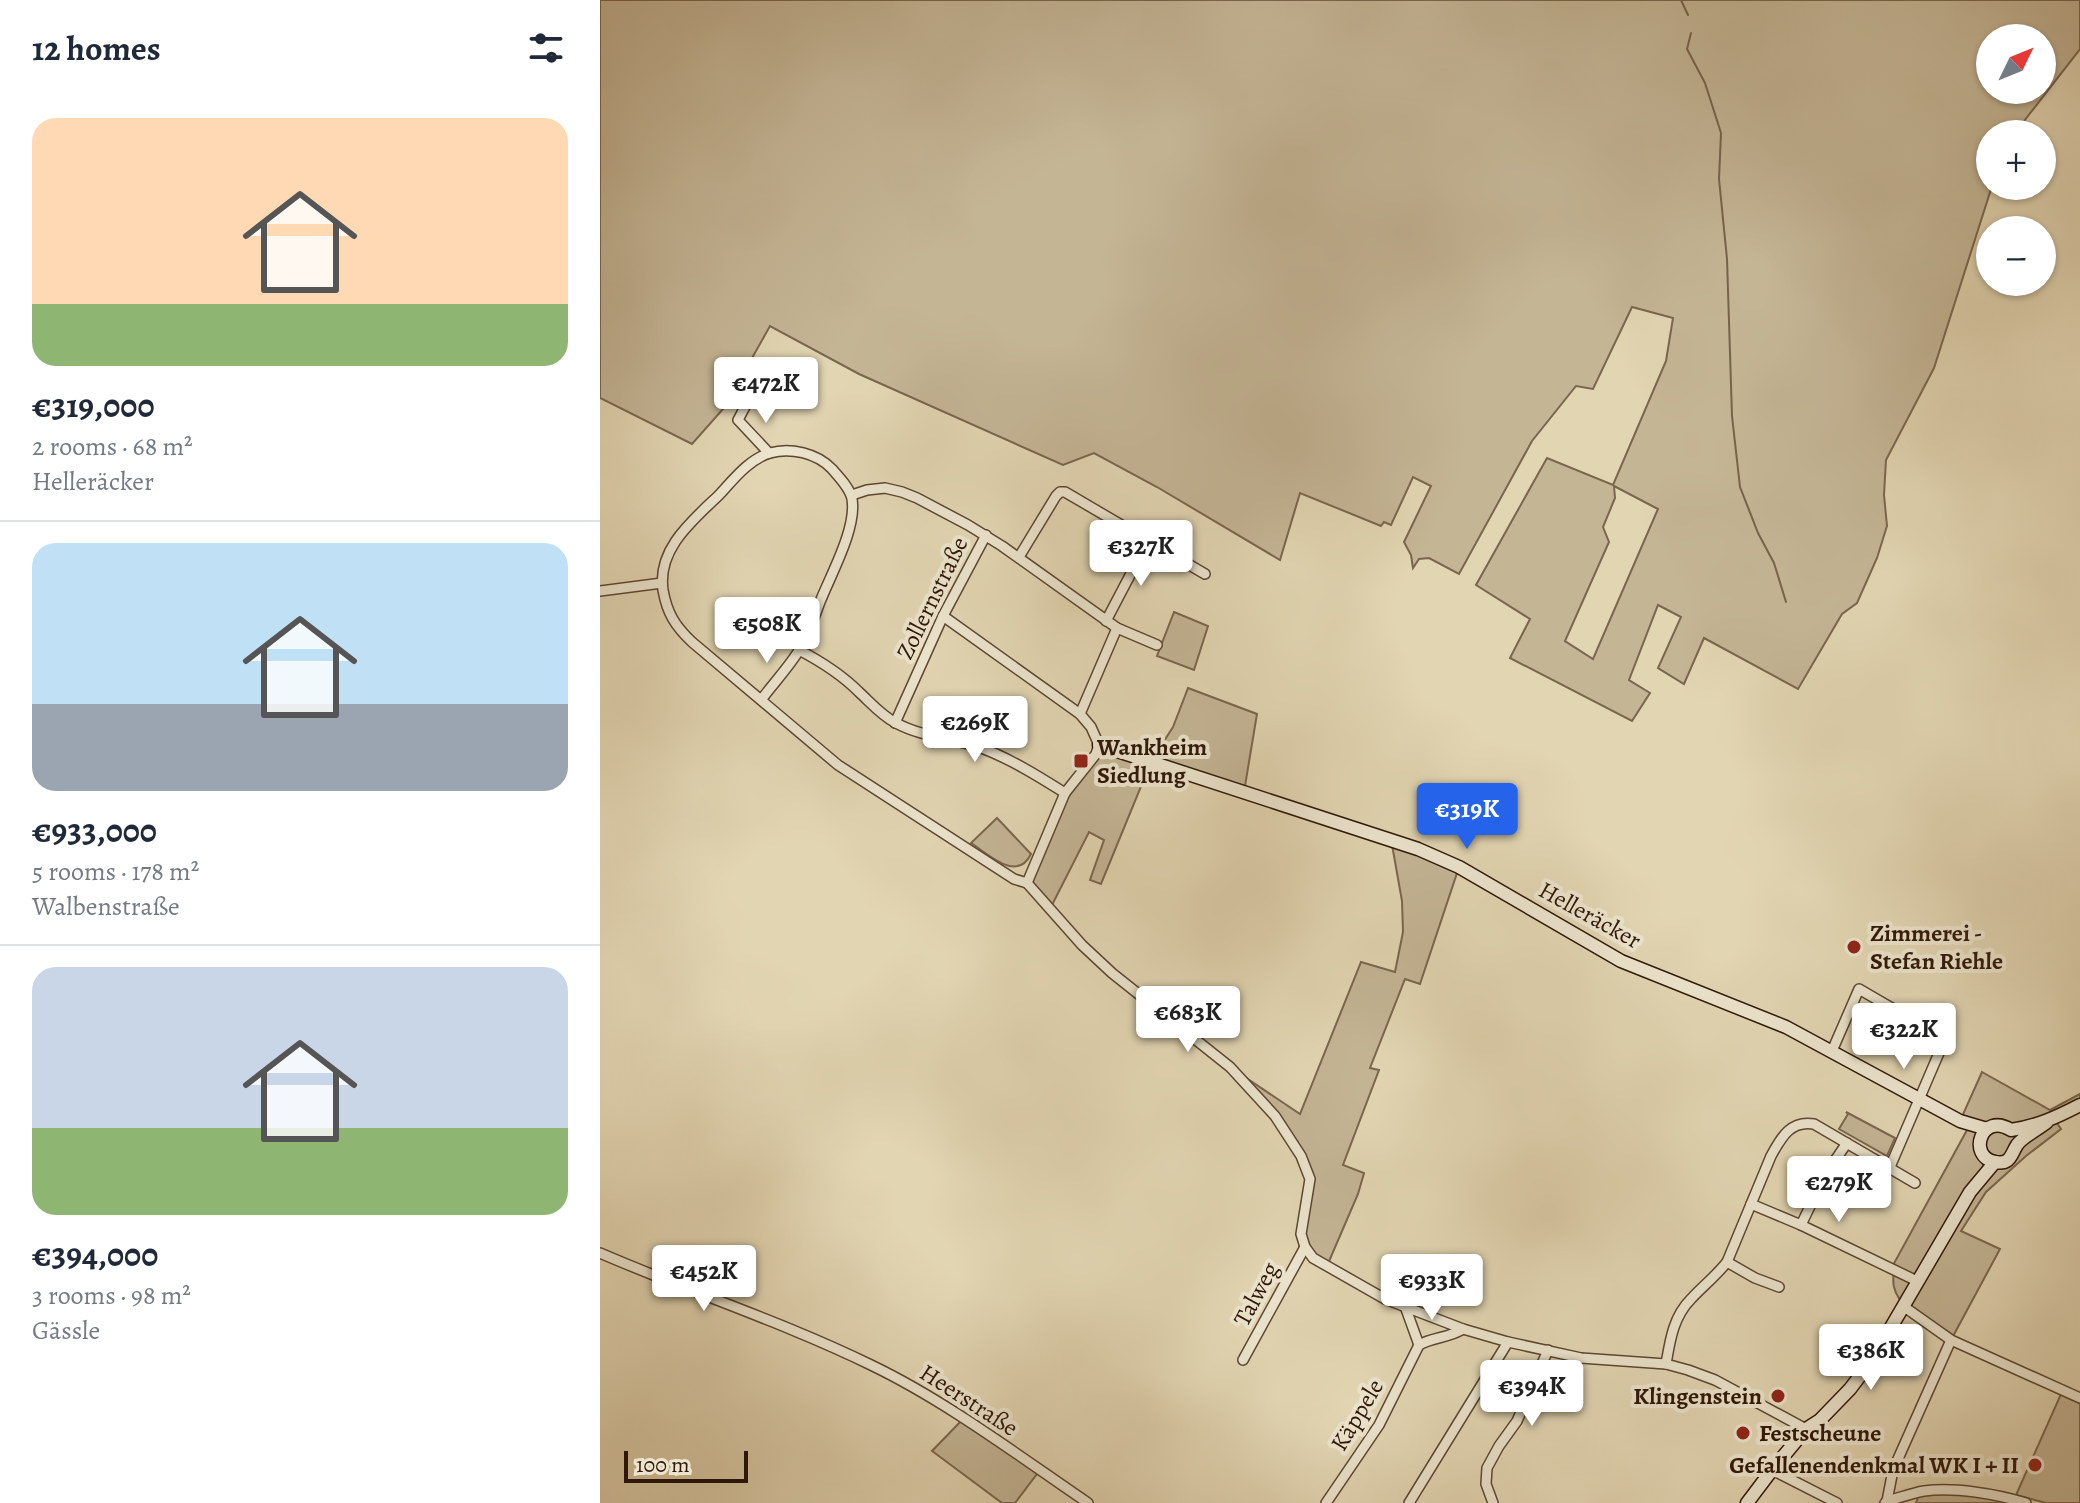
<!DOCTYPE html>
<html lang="en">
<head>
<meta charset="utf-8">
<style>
  body { margin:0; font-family:Alegreya,serif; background:#f2f2f3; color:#1f2937; height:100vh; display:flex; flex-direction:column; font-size:30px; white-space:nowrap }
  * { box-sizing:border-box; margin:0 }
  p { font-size:26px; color:#747a83 }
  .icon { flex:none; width:44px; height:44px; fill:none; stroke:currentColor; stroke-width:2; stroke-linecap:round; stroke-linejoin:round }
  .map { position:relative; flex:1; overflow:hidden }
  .details { display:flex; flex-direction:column; background:#fff; width:600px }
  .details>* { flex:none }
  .needle { width:52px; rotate:47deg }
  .buttons { position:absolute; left:1376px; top:24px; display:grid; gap:16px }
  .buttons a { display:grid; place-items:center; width:80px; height:80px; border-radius:50%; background:#fff; box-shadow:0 2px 6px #0004; font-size:40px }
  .scale { position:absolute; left:24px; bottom:20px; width:124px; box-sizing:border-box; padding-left:8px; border:4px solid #2f1808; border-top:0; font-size:22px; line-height:28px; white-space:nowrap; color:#2f1808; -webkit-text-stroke:6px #ece4cd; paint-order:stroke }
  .price { position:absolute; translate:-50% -68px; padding:0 18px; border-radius:8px; background:#fff; color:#222; font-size:26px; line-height:52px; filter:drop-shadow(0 2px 4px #0008) }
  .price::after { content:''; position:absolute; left:50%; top:48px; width:24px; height:18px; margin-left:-12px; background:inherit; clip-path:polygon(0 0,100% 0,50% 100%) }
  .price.current { background:#2563eb; color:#fff }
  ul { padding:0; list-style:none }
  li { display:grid; align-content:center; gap:16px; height:424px; padding:0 32px }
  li+li { border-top:2px solid #e0e1e3 }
  li span { display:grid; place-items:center; height:248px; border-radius:24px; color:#555 }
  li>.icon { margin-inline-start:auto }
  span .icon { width:144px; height:144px; fill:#fffc; stroke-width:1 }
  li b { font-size:34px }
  h2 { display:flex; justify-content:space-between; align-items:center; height:96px; padding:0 32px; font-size:34px }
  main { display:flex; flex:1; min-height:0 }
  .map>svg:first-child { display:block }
</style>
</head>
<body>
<main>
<section class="details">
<h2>12 homes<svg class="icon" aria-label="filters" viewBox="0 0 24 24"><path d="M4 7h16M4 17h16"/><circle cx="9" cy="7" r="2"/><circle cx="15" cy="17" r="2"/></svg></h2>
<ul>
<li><span style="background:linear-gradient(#ffd9b3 75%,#8fb573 0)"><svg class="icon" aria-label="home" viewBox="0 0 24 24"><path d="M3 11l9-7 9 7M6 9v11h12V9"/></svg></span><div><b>€319,000</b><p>2 rooms · 68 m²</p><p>Helleräcker</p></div></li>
<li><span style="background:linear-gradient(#bfe0f5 65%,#9aa5b1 0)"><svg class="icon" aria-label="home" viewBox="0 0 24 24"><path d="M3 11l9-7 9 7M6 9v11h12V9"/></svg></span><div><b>€933,000</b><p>5 rooms · 178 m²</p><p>Walbenstraße</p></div></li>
<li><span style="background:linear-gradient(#c9d6e8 65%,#8fb573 0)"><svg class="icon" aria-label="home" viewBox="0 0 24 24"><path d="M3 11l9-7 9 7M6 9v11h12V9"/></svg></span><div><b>€394,000</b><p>3 rooms · 98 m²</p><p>Gässle</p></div></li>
</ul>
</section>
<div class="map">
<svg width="1480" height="1503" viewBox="0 0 1480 1503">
  <rect width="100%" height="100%" fill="#e2d5b2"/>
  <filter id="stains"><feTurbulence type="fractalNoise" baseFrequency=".0025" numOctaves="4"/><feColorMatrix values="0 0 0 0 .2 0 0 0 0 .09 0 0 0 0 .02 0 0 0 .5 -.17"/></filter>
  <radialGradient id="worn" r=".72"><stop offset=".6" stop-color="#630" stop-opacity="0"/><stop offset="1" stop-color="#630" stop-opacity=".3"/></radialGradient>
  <g fill="#c4b595" stroke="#7a664e" stroke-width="2" fill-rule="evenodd">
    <path d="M0 0H1480V49L1414 134H1390V186H1392L1334 368 1286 460 1284 495 1287 526 1277 558 1257 603 1242 614 1198 689 1104 638 1084 684 1058 668 1081 617 1058 605 1029 680 1050 693 1032 721 910 658 930 619 876 585 947 458 1013 485 1066 361 1073 318 1032 307 993 389 976 386 932 441 859 574 829 558 819 559 813 568 811 555 804 542 831 486 813 477 791 525 784 522 781 526 700 493 680 560 557 487 494 453 463 465 259 374 170 326 124 408 92 444 0 398ZM1390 38H1442V90H1390ZM1014 486 1058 509 993 659 965 641 1009 542 1003 527 1015 498Z"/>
    <polygon points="574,612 608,626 594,670 557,656"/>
    <polygon points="588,688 657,714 644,792 551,762 501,884 490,880 504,840 489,832 450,909 427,883 465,793 499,745 551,761 573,727"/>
    <path d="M397 818 431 854C417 883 388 854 371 843Z"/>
    <polygon points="791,839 859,867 820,984 805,979 770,1068 779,1070 743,1165 764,1173 758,1194 727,1266 713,1258 701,1234 710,1179 675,1116 630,1067 700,1114 761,962 795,972 803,932 802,901"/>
    <path d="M1382 1072 1450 1110 1480 1094V1105L1454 1119 1461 1129 1426 1156 1386 1192 1361 1231 1400 1249 1351 1340C1333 1327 1299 1310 1294 1287 1292 1279 1295 1275 1292 1267L1367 1130 1360 1121Z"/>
    <polygon points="1246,1112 1295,1138 1287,1156 1239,1129 1248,1114"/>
    <polygon points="1461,1394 1480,1402 1480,1503 1446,1503 1416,1495"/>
    <polygon points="363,1419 440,1470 415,1503 402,1503 332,1451"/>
    <polygon points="1332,1490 1426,1503 1316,1503 1320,1492"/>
  </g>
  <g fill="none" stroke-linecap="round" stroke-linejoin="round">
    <g stroke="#76634b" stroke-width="2">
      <polyline points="1081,0 1088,15"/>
      <polyline points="1091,33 1087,49 1105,83 1121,133 1119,179 1127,259 1132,416 1140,487 1158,533 1174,563 1186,602"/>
    </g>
    <defs>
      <g id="street">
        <polyline points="157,384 138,420 169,453"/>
        <polyline points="252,495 267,490 285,488 302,492 317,498 368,525 402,546 517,628 557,645"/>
        <polyline points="419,557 456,496 460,492 465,492 605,574"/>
        <polyline points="0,591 62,583"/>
        <polyline points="343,616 480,714 491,727 499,745 496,754 465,793 427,883"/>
        <polyline points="506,621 548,541"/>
        <path d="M199 650C222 662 241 674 259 692 272 704 281 715 296 723 322 737 351 738 379 747 409 758 438 776 465 793"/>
        <path d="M161 700C173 684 187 669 198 652 208 637 214 618 220 602 231 574 257 528 252 499 250 488 239 477 232 469 217 453 190 447 170 453 149 459 133 480 119 495 92 521 57 549 63 590 67 613 75 626 92 642L238 765 414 879 427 883"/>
        <polyline points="480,714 517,628"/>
        <polyline points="295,723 343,616 386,535"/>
        <polyline points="427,883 482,945 512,973 630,1067 675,1116 701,1156 710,1179 701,1234 705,1247 713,1258 785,1299 863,1329 908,1342 981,1358 1066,1364 1088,1370 1115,1380 1206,1429"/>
        <polyline points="1232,1051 1259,989 1345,1039 1290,1167"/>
        <polyline points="1151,1204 1201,1225 1317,1281"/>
        <polyline points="1201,1225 1225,1175 1247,1143"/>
        <path d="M0 1253C90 1292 183 1322 271 1365 346 1401 419 1456 488 1503"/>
        <polyline points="1127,1262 1155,1278 1179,1287"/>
        <polyline points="1303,1306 1351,1340 1480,1398"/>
        <polyline points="806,1309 819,1345"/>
        <polyline points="643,1360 705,1247"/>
        <path d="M1066 1364C1070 1341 1073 1317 1091 1299 1103 1286 1116 1276 1127 1262L1171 1156C1181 1138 1190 1120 1214 1124L1315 1183"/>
        <polyline points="1172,1470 1237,1503"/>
        <path d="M1287 1501C1299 1498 1312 1493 1324 1491 1355 1487 1397 1494 1426 1503"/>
        <path d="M726 1503 779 1425 819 1345C833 1337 849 1338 863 1329"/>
        <polyline points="809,1503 908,1342"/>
        <polyline points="893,1503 886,1484 887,1468 899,1446 917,1421 948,1350"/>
        <polyline points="1285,1503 1287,1501 1293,1470 1351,1340"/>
      </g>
      <g id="secondary">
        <polyline points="499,745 818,849 859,867 1021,961 1186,1027 1360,1121 1387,1129"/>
        <path d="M1447 1122C1440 1128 1421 1138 1417 1145 1411 1154 1411 1165 1395 1162 1367 1157 1381 1111 1411 1130 1437 1126 1457 1117 1480 1105"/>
        <polyline points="1147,1503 1172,1470 1206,1429 1220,1420 1250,1389 1272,1360 1370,1192 1395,1162"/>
      </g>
    </defs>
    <use href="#street" stroke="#5c4732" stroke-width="12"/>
    <use href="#secondary" stroke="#2f1808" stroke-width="15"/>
    <use href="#street" stroke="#ece4cd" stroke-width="9"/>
    <use href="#secondary" stroke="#ece4cd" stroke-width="12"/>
  </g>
  <g fill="#8f2418" stroke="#ece4cd" stroke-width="3">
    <rect x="473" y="753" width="16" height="16" rx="4"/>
    <circle cx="1254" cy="947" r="8"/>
    <circle cx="1178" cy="1396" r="8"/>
    <circle cx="1143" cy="1433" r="8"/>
    <circle cx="1435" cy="1465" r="8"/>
  </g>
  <g text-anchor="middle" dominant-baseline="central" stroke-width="8" stroke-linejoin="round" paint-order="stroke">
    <g font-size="24" fill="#2f1808" stroke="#ece4cd">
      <text transform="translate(332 598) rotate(-64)">Zollernstraße</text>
      <text transform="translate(990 915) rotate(29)">Helleräcker</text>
      <text transform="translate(656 1294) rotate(-62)">Talweg</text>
      <text transform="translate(369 1400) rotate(33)">Heerstraße</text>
      <text transform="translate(757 1415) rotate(-59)">Käppele</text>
    </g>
    <g font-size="24" font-weight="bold" fill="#2f1808" stroke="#ece4cd" text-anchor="start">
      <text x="497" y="747">Wankheim<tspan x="497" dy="28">Siedlung</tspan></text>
      <text x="1270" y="933">Zimmerei -<tspan x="1270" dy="28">Stefan Riehle</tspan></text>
      <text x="1162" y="1396" text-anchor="end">Klingenstein</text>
      <text x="1159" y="1433">Festscheune</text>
      <text x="1419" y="1465" text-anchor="end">Gefallenendenkmal WK I + II</text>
    </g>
  </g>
  <rect width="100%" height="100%" filter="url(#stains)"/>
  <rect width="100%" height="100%" fill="url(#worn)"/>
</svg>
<div class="buttons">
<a><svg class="needle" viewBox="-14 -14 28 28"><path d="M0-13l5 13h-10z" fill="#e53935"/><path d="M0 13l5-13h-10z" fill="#747a83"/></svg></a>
<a>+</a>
<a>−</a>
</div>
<div class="scale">100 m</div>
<b class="price" style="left:166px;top:425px">€472K</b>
<b class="price" style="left:541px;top:588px">€327K</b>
<b class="price" style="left:167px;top:665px">€508K</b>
<b class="price" style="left:375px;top:764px">€269K</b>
<b class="price current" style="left:867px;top:851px">€319K</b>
<b class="price" style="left:588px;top:1054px">€683K</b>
<b class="price" style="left:1304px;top:1071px">€322K</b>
<b class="price" style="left:1239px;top:1224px">€279K</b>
<b class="price" style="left:104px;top:1313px">€452K</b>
<b class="price" style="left:832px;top:1322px">€933K</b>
<b class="price" style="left:1271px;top:1392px">€386K</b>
<b class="price" style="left:932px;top:1428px">€394K</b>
</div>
</main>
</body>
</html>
